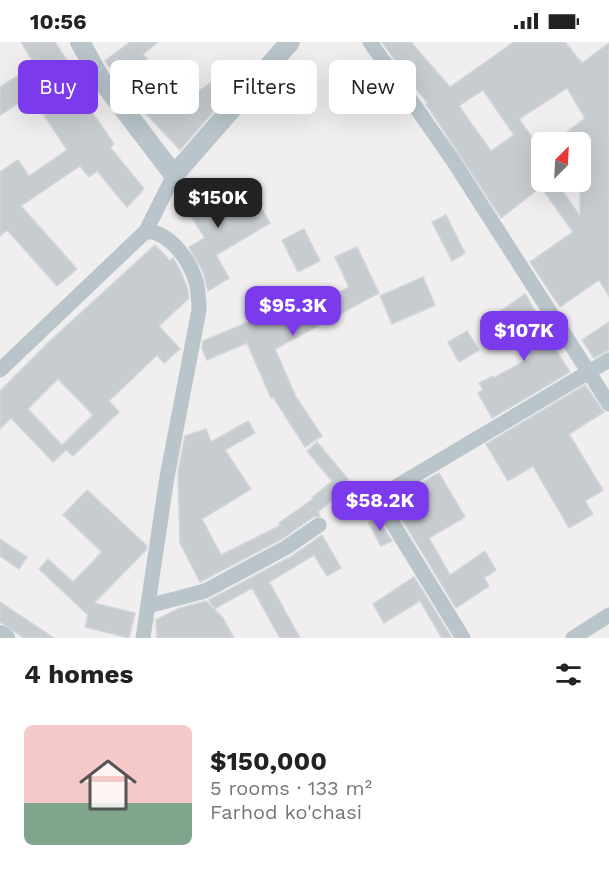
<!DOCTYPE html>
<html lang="en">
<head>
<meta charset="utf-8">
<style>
  body { margin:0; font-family:"Work Sans",sans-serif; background:#f2f2f2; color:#222; height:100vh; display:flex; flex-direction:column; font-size:22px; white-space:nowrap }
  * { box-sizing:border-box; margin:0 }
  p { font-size:20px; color:#767676 }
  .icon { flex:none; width:33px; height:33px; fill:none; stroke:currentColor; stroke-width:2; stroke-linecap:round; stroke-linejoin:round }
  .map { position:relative; height:596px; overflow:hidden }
  .panel { display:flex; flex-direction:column; background:#fff; flex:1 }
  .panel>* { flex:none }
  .top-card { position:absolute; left:18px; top:18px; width:573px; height:54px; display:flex; gap:12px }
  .needle { width:39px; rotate:24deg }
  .fabs { position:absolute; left:531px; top:90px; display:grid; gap:12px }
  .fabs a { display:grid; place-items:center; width:60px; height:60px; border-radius:9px; background:#fff; box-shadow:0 6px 24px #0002; font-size:30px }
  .price { position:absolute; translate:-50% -51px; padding:0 14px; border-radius:12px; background:#7c3aed; color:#fff; font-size:20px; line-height:39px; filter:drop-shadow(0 2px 3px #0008) }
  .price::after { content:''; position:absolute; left:50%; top:36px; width:18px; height:14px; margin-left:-9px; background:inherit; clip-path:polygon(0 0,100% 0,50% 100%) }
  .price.selected { background:#222; color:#fff }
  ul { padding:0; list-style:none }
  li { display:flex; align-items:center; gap:18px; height:150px; padding:0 24px }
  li+li { border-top:2px solid #e0e0e0 }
  li span { display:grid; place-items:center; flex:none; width:168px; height:120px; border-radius:9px; color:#555 }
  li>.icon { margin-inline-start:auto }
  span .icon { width:72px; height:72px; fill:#fffc; stroke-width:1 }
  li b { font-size:26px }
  h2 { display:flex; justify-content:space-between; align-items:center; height:72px; padding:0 24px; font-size:26px }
  .chip { padding:0 21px; border-radius:9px; background:#fff; box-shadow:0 6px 24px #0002; font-size:21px; line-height:54px }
  .chip.selected { background:#7c3aed; color:#fff }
  .status { display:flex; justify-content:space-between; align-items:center; height:42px; padding:0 30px; background:#fff; direction:ltr }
  .status svg { height:16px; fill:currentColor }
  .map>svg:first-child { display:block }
</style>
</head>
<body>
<div class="status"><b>10:56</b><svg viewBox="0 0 49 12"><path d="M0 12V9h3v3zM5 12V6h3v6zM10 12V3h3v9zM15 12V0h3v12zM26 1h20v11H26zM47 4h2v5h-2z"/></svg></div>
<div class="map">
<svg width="609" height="596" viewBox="0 0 609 596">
  <rect width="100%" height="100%" fill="#f0eeee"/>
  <g fill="#c7ccd1" stroke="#d2d5da" stroke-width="1.5" fill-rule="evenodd">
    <polygon points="21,0 55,0 73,28 66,32 114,102 110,105 144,147 127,165 97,129 89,135 80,124 21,164 77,227 57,244 7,188 0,194 0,130 18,118 29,134 67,108 31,53 0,73 0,45 35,23"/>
    <polygon points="130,0 158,0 143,12 181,61 243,19 249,28 180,108 138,63 105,19"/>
    <path d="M382 0H411L450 45 514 0H565L582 21 609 1V254L599 238 560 265 530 220 573 190 541 145 501 176 426 62 428 61 409 38ZM567 46 585 76 554 100H580V174L556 140H542V109L519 77ZM483 48 514 93 491 109 459 64Z"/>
    <polygon points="194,137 215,168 237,154 248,171 260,164 270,181 216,213 229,236 208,249 203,230 189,205 205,196 176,151 178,148"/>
    <polygon points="446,173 465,211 452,219 432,180"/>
    <polygon points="304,187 320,219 298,230 282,198"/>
    <path d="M155 203 170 219 173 216 181 230 187 245 189 256 159 284 180 307 164 321 157 313 109 359 119 370 73 414 66 408 53 420 11 376 0 387V349L50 299ZM58 337 93 373 62 403 28 367Z"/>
    <polygon points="357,205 379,251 275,307 296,355 322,394 305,405 273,355 271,356 247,301 207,318 202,306 203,299 270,271 264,260 287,248 300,272 349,245 335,215"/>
    <polygon points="423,235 435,263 392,282 380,254"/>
    <polygon points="525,252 541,279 538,280 570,330 492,376 478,351 483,348 479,341 493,334 494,336 531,315 499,270"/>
    <polygon points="609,280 609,308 594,316 582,298"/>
    <polygon points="467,289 479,308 459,320 448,300"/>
    <polygon points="585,343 604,370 569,392 603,448 585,459 593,472 569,486 533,424 508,439 486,402"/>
    <polygon points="248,379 255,391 225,408 251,447 202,477 221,513 281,483 279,481 313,457 312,456 332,439 307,409 317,400 352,442 318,470 320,474 313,475 282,497 200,540 180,501 178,430 185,394 206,387 211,400"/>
    <polygon points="439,431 465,475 429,496 450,533 485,509 496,528 484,536 489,544 456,566 392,461 424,442 423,440"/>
    <polygon points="87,448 147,504 146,508 94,561 135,571 129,596 85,585 88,573 39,527 48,517 73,540 102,510 63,473"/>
    <polygon points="377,475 392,499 381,504 368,480"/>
    <polygon points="322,493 341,526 327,534 314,513 269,540 300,596 280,596 252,546 214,567 209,558 292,514"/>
    <polygon points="0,497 27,515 19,527 0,514"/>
    <polygon points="414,535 452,596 442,596 420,559 384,581 373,562"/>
    <polygon points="206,559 223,576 234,596 157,596 156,578 180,566"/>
    <polygon points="0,560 54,596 24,596 0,580"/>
  </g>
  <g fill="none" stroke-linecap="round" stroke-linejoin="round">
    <g stroke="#b9c5cb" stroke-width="15">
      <polyline points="370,0 452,117 609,362"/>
      <polyline points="0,328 146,189 174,133"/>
      <polyline points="148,564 205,549 287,505 319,483"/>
      <path d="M143 596 167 435 199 268C199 260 198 251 197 243 191 220 172 191 146 189"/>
      <polyline points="463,596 377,456 609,318"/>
      <polyline points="573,596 609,573"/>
    </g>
    <g stroke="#b9c5cb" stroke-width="20">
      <polyline points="80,0 100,36 174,133 290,0"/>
      <polyline points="0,593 5,596"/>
    </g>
  </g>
</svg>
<div class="fabs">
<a><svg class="needle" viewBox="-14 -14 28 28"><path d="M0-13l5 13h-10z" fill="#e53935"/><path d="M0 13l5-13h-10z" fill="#767676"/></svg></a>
</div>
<b class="price selected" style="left:218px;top:187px">$150K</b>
<b class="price" style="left:293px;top:295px">$95.3K</b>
<b class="price" style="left:524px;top:320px">$107K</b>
<b class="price" style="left:380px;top:490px">$58.2K</b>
<div class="top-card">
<a class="chip selected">Buy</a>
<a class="chip">Rent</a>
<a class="chip">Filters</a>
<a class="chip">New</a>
</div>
</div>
<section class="panel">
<h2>4 homes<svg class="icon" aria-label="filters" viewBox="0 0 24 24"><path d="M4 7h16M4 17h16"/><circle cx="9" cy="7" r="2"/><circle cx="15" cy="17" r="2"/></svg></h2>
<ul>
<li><span style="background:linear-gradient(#f6c9c9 65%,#7fa58c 0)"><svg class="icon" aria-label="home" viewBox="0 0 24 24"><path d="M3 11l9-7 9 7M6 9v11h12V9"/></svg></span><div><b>$150,000</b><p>5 rooms · 133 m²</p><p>Farhod ko'chasi</p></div></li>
</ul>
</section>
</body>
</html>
